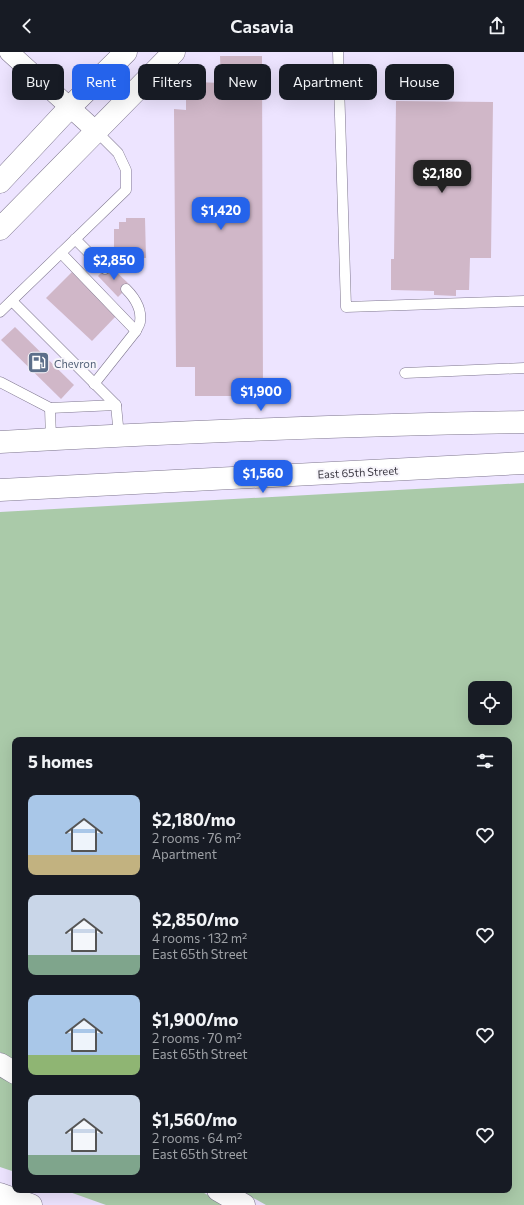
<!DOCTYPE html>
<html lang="en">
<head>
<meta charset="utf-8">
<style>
  body { margin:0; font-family:Commissioner,sans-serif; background:#242831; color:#f1f3f6; height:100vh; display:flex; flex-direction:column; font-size:15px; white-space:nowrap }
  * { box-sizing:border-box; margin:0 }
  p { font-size:13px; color:#9ea1a6 }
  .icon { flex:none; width:22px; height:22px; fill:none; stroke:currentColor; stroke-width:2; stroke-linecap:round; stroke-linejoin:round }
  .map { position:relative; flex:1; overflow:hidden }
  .panel { position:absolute; left:12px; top:685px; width:500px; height:456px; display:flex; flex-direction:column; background:#171b24; border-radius:8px; box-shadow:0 4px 16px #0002 }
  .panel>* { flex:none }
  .top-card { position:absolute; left:12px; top:12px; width:500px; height:36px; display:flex; gap:8px }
  .buttons { position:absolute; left:468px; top:629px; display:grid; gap:8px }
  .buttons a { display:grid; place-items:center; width:44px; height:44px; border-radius:8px; background:#171b24; box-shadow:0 4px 16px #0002; font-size:20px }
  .price { position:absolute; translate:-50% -34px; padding:0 9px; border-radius:8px; background:#2563eb; color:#fff; font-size:13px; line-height:26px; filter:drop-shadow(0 1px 2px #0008) }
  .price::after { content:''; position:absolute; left:50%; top:24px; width:12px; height:9px; margin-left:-6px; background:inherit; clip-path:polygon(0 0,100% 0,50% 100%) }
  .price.on { background:#222; color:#fff }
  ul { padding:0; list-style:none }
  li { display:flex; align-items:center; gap:12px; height:100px; padding:0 16px }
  li span { display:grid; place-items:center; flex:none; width:112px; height:80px; border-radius:8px; color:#555 }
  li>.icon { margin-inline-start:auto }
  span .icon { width:48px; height:48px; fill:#fffc; stroke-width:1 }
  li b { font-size:17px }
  h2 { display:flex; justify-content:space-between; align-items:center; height:48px; padding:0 16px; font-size:17px }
  .chip { padding:0 14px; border-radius:8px; background:#171b24; box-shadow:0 4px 16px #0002; font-size:14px; line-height:36px }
  .chip.on { background:#2563eb; color:#fff }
  header { display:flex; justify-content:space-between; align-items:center; height:52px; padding:0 16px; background:#171b24; font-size:18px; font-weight:600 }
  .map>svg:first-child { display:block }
</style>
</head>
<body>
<header><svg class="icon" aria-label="back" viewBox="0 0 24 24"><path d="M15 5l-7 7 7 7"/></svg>Casavia<svg class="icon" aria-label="share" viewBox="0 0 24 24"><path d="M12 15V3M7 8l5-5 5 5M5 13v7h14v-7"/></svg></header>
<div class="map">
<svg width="524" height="1153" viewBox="0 0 524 1153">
  <rect width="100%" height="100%" fill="#ede4ff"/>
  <g fill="#aacaa9" fill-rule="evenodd">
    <path d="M524 431V1153H266L239 1138H509V688H15V1009L0 1000V460ZM475 636H505V666H475Z"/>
    <polygon points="0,1023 15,1031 15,1120 0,1115"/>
    <polygon points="64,1138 199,1138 225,1153 106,1153"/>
  </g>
  <g fill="#d0b7c8">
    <polygon points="220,4 262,4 263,344 195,344 195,315 176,315 174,57 186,58 186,42 196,41 196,30 221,31"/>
    <polygon points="396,49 493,50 491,206 470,206 469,238 456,238 456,244 434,243 434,239 391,238 391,207 394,207"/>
    <polygon points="126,166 145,166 146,206 114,206 114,177 119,177 119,170 126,170"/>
    <polygon points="109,213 130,233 118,245 98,224"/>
    <polygon points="72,220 117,263 92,289 46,246"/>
    <polygon points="15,275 74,333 61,347 1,288"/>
  </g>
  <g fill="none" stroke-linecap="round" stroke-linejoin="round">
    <defs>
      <g id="service">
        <polyline points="338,0 346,255 524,249"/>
        <polyline points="75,187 105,217"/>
        <polyline points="61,201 136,279"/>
        <polyline points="12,249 116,353"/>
        <polyline points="0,260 126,138 126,118 118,101 96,79"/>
        <polyline points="405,321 524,316"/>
        <polyline points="0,330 50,356 116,353 119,384"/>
        <path d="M94 332 136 279C137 276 140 272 140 270 142 257 134 245 126 237"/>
        <polyline points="50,356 51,387"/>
      </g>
      <polyline id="minor" points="9,0 96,79"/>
      <g id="secondary">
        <path d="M0 390C175 380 349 373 524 370"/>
        <polyline points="0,438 524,411"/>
      </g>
      <g id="primary">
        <polyline points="0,130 71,54 126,0"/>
        <polyline points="0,177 174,0"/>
      </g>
      <g id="motorway">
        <polyline points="0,1012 15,1021"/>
        <polyline points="218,1138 244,1153"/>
        <polyline points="0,1142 31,1153"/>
      </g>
    </defs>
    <use href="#service" stroke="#7f778f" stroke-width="11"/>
    <use href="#minor" stroke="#7f778f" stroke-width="20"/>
    <use href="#secondary" stroke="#7f778f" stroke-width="23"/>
    <use href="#primary" stroke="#7f778f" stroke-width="23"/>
    <use href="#motorway" stroke="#7f778f" stroke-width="23"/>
    <use href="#service" stroke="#fff" stroke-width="10"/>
    <use href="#minor" stroke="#fff" stroke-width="19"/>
    <use href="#secondary" stroke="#fff" stroke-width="22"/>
    <use href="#primary" stroke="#fff" stroke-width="22"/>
    <use href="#motorway" stroke="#fff" stroke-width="22"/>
  </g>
  <defs>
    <symbol id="fuel-square" viewBox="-11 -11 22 22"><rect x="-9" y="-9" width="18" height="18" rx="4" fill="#5c6f8a" stroke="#f7f5fb"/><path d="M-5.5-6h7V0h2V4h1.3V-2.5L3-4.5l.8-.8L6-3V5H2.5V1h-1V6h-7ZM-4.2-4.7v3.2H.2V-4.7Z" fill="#fff"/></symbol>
  </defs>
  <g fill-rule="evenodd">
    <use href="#fuel-square" x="26" y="298" width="25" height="25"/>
  </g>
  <g text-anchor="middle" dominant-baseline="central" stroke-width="4" stroke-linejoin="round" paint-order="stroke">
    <g font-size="11" fill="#4e5e75" stroke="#f7f5fb" text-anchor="start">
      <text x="54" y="311">Chevron</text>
    </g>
    <g font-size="11" fill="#3d3a44" stroke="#f7f5fb">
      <text transform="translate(358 420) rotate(-3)">East 65th Street</text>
    </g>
  </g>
</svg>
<div class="buttons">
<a><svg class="icon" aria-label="locate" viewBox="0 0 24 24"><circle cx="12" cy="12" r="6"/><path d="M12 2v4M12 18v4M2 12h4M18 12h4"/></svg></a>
</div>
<b class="price on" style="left:442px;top:142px">$2,180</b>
<b class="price" style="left:221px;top:179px">$1,420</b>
<b class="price" style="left:114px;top:229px">$2,850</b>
<b class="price" style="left:261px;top:360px">$1,900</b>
<b class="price" style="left:263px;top:442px">$1,560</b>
<div class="top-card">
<a class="chip">Buy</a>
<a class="chip on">Rent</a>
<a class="chip">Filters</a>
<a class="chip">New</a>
<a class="chip">Apartment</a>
<a class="chip">House</a>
</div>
<section class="panel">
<h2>5 homes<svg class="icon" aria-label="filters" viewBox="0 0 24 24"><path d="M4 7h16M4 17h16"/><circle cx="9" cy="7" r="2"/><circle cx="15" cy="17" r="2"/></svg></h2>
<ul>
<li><span style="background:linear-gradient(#a9c7e8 75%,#c2b280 0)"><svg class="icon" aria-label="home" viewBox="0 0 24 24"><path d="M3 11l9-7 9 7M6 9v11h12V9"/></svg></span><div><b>$2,180/mo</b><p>2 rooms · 76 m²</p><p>Apartment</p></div><svg class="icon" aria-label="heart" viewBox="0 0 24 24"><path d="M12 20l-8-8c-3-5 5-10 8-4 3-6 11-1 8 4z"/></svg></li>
<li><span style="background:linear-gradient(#c9d6e8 75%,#7fa58c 0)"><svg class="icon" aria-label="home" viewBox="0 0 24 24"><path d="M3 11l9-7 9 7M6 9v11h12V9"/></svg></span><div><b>$2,850/mo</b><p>4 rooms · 132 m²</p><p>East 65th Street</p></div><svg class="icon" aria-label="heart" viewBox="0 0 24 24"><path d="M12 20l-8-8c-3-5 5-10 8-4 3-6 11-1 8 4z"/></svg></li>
<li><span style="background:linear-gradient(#a9c7e8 75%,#8fb573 0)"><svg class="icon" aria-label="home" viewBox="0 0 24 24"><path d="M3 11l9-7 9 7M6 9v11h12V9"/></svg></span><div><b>$1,900/mo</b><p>2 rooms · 70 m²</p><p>East 65th Street</p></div><svg class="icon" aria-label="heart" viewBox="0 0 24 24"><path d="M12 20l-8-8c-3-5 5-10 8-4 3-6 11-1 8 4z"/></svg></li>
<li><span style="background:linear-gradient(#c9d6e8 75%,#7fa58c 0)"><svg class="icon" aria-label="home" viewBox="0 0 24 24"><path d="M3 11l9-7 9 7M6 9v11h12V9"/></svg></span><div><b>$1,560/mo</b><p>2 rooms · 64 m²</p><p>East 65th Street</p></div><svg class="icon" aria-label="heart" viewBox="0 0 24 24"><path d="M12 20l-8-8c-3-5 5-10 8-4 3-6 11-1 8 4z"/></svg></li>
</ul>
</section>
</div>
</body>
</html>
